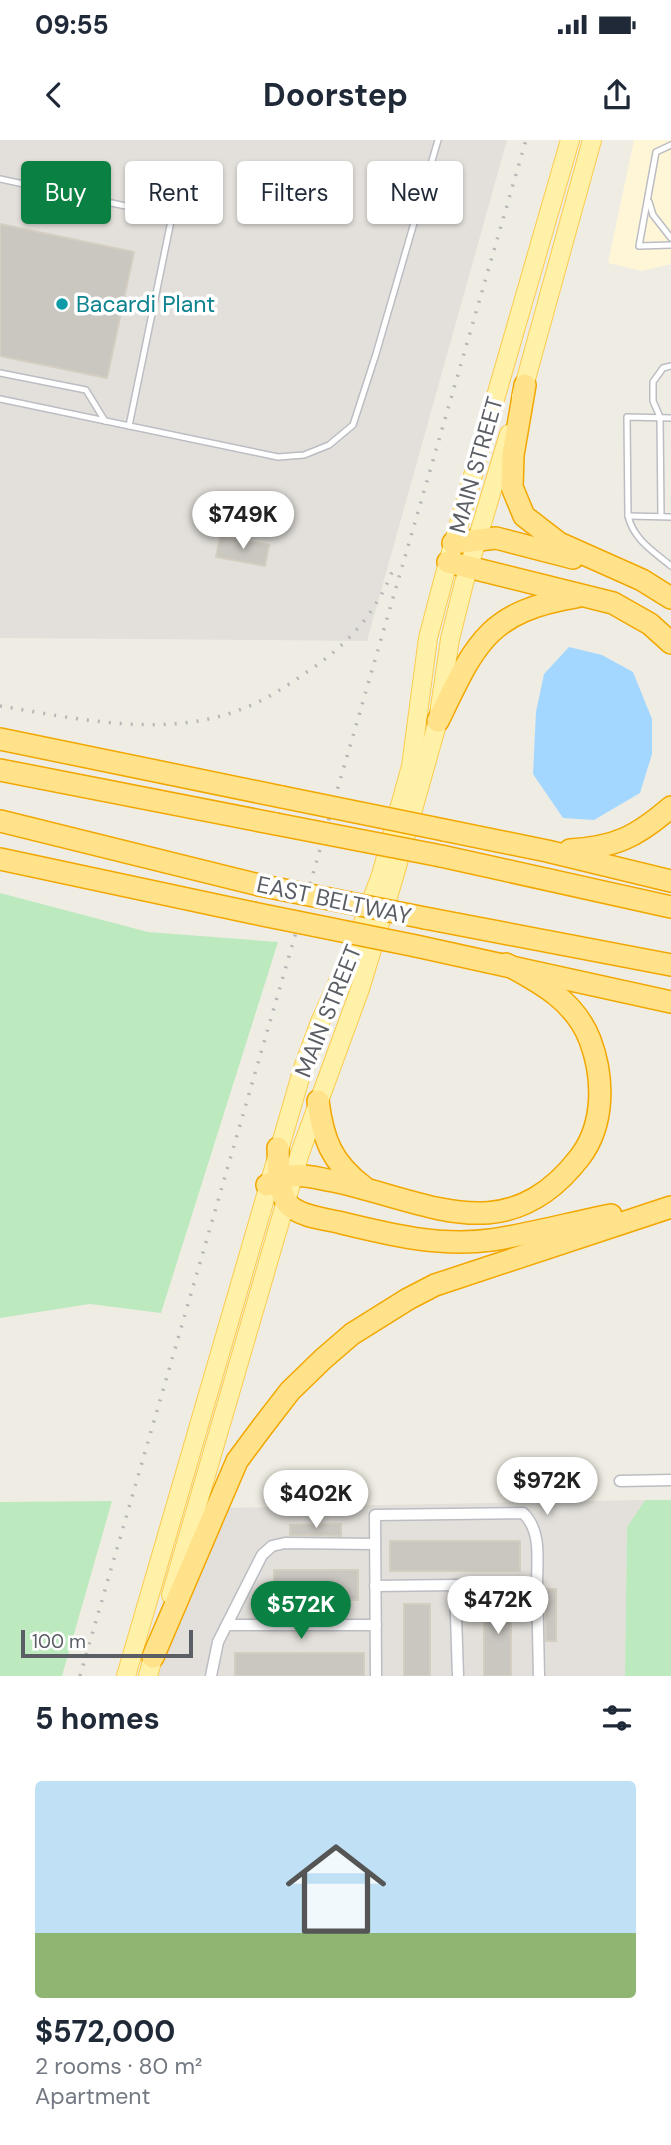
<!DOCTYPE html>
<html lang="en">
<head>
<meta charset="utf-8">
<style>
  body { margin:0; font-family:"DM Sans",sans-serif; background:#f6f6f7; color:#1f2937; height:100vh; display:flex; flex-direction:column; font-size:26px; white-space:nowrap }
  * { box-sizing:border-box; margin:0 }
  p { font-size:23px; color:#747a83 }
  .icon { flex:none; width:38px; height:38px; fill:none; stroke:currentColor; stroke-width:2; stroke-linecap:round; stroke-linejoin:round }
  .map { position:relative; height:1536px; overflow:hidden }
  .details { display:flex; flex-direction:column; background:#fff; flex:1 }
  .details>* { flex:none }
  .top-card { position:absolute; left:21px; top:21px; width:630px; height:63px; display:flex; gap:14px }
  .scale { position:absolute; left:21px; bottom:18px; width:172px; box-sizing:border-box; padding-left:7px; border:4px solid #5b5f65; border-top:0; font-size:19px; line-height:24px; white-space:nowrap; color:#5b5f65; -webkit-text-stroke:5px #fff; paint-order:stroke }
  .price { position:absolute; translate:-50% -60px; padding:0 16px; border-radius:24px; background:#fff; color:#222; font-size:23px; line-height:46px; filter:drop-shadow(0 2px 4px #0008) }
  .price::after { content:''; position:absolute; left:50%; top:42px; width:21px; height:16px; margin-left:-10px; background:inherit; clip-path:polygon(0 0,100% 0,50% 100%) }
  .price.current { background:#0b8043; color:#fff }
  ul { padding:0; list-style:none }
  li { display:grid; align-content:center; gap:14px; height:371px; padding:0 35px }
  li+li { border-top:2px solid #e0e1e3 }
  li span { display:grid; place-items:center; height:217px; border-radius:7px; color:#555 }
  li>.icon { margin-inline-start:auto }
  span .icon { width:126px; height:126px; fill:#fffc; stroke-width:1 }
  li b { font-size:30px }
  h2 { display:flex; justify-content:space-between; align-items:center; height:84px; padding:0 35px; font-size:30px }
  .tag { padding:0 24px; border-radius:7px; background:#fff; box-shadow:0 2px 5px #0004; font-size:24px; line-height:63px }
  .tag.current { background:#0b8043; color:#fff }
  .status { display:flex; justify-content:space-between; align-items:center; height:49px; padding:0 35px; background:#fff; direction:ltr }
  .status svg { height:19px; fill:currentColor }
  header { display:flex; justify-content:space-between; align-items:center; height:91px; padding:0 35px; background:#fff; font-size:32px; font-weight:700 }
  .map>svg:first-child { display:block }
</style>
</head>
<body>
<div class="status"><b>09:55</b><svg viewBox="0 0 49 12"><path d="M0 12V9h3v3zM5 12V6h3v6zM10 12V3h3v9zM15 12V0h3v12zM26 1h20v11H26zM47 4h2v5h-2z"/></svg></div>
<header><svg class="icon" aria-label="back" viewBox="0 0 24 24"><path d="M15 5l-7 7 7 7"/></svg>Doorstep<svg class="icon" aria-label="share" viewBox="0 0 24 24"><path d="M12 15V3M7 8l5-5 5 5M5 13v7h14v-7"/></svg></header>
<div class="map">
<svg width="671" height="1536" viewBox="0 0 671 1536">
  <rect width="100%" height="100%" fill="#efede3"/>
  <polygon fill="#fff6d8" points="634,0 671,0 671,124 642,131 608,123"/>
  <g fill="#e3e0db">
    <polygon points="0,0 507,0 367,501 0,498"/>
    <polygon points="645,1360 627,1387 625,1536 156,1536 162,1515 223,1368"/>
  </g>
  <g fill="#bde9be">
    <polygon points="0,753 148,792 278,802 161,1173 90,1164 0,1178"/>
    <polygon points="645,1360 671,1360 671,1536 625,1536 627,1387"/>
    <polygon points="112,1361 62,1536 0,1536 0,1362"/>
  </g>
  <polygon fill="#a3d7ff" points="569,507 602,515 633,532 652,579 652,614 640,653 594,680 563,678 533,634 536,572 544,534"/>
  <g fill="#cac6c0" stroke="#d4cec1" stroke-width="2">
    <polygon points="0,84 134,112 107,238 0,216"/>
    <polygon points="220,396 269,405 265,426 216,417"/>
    <polygon points="341,1384 341,1396 290,1395 290,1385"/>
    <rect x="390" y="1401" width="130" height="30"/>
    <rect x="274" y="1430" width="84" height="30"/>
    <polygon points="545,1449 556,1449 556,1501 546,1501"/>
    <rect x="484" y="1456" width="27" height="80"/>
    <rect x="404" y="1464" width="26" height="72"/>
    <rect x="235" y="1513" width="129" height="23"/>
  </g>
  <g fill="none" stroke-linecap="round" stroke-linejoin="round">
    <defs>
      <g id="service">
        <polyline points="671,5 656,12 639,106 671,105"/>
        <polyline points="0,39 172,76 129,286"/>
        <polyline points="649,62 653,75 671,98"/>
        <polyline points="0,233 86,250 105,281"/>
        <polyline points="0,259 278,317 304,315 329,305 353,285 376,214 438,0"/>
        <path d="M671 278 627 277 628 376C634 400 653 411 671 426"/>
        <polyline points="628,376 671,377"/>
        <polyline points="661,376 660,277 653,261 653,242 663,228 671,226"/>
      </g>
      <g id="minor">
        <polyline points="620,1341 671,1340"/>
        <polyline points="537,1444 539,1536"/>
        <polyline points="375,1446 455,1445"/>
        <polyline points="227,1485 376,1485"/>
        <polyline points="211,1536 218,1502 262,1415 272,1406 285,1403 375,1404"/>
        <path d="M376 1536 375 1375 523 1373C542 1391 537 1420 537 1444L455 1445 458 1536"/>
      </g>
      <g id="primary">
        <polyline points="521,257 592,0"/>
        <polyline points="171,1455 300,1013 360,849 394,737 438,581 450,499 464,443 509,294"/>
        <polyline points="126,1536 303,928 320,882 353,809 381,735 411,626 428,498 448,422 570,0"/>
        <polyline points="148,1536 156,1506"/>
      </g>
      <g id="motorway">
        <polyline points="525,245 513,315 512,347 524,376 559,403 642,440 671,458"/>
        <polyline points="453,403 496,398 573,418"/>
        <polyline points="448,422 613,463 650,484 671,503"/>
        <path d="M438 581C475 505 486 472 576 457"/>
        <polyline points="0,599 282,657"/>
        <polyline points="0,630 276,684"/>
        <polyline points="0,681 259,745"/>
        <polyline points="444,690 547,711 671,741"/>
        <path d="M570 710C616 707 636 697 671 667"/>
        <polyline points="441,716 671,767"/>
        <polyline points="0,719 253,773"/>
        <polyline points="425,778 671,825"/>
        <polyline points="416,806 671,862"/>
        <path d="M318 961C323 1000 332 1023 364 1047"/>
        <path d="M278 1008C279 1024 277 1051 288 1064 298 1076 324 1079 338 1082 387 1094 439 1107 491 1100 531 1094 571 1083 611 1075"/>
        <path d="M267 1045C293 1030 306 1036 333 1041 428 1061 506 1113 580 1017 605 984 604 937 590 900 575 861 541 843 506 824"/>
        <polyline points="153,1517 237,1321 263,1286 290,1251 323,1219 352,1194 408,1159 435,1145 671,1067"/>
      </g>
    </defs>
    <use href="#service" stroke="#bbbdc3" stroke-width="8"/>
    <use href="#minor" stroke="#bbbdc3" stroke-width="13"/>
    <use href="#primary" stroke="#fccc4f" stroke-width="20"/>
    <use href="#motorway" stroke="#f2a700" stroke-width="24"/>
    <use href="#service" stroke="#fff" stroke-width="5"/>
    <use href="#minor" stroke="#fff" stroke-width="10"/>
    <use href="#primary" stroke="#fff1a8" stroke-width="18"/>
    <use href="#motorway" stroke="#ffe28a" stroke-width="21"/>
    <g stroke="#b5b6b6" stroke-width="3.5" stroke-dasharray="2 9" stroke-linecap="butt">
      <path d="M0 566C80 579 169 600 247 567 269 558 288 545 307 532 345 507 375 475 392 432"/>
      <polyline points="80,1536 526,0"/>
    </g>
    <defs>
      <g id="motorway-bridge">
        <polyline points="282,657 444,690"/>
        <polyline points="276,684 441,716"/>
        <polyline points="259,745 425,778"/>
        <polyline points="253,773 416,806"/>
      </g>
    </defs>
    <use href="#motorway-bridge" stroke="#f2a700" stroke-width="24" stroke-linecap="butt"/>
    <use href="#motorway-bridge" stroke="#ffe28a" stroke-width="21"/>
  </g>
  <circle fill="#0f9aa8" stroke="#fff" stroke-width="2.5" cx="62" cy="164" r="7"/>
  <g text-anchor="middle" dominant-baseline="central" stroke-width="7" stroke-linejoin="round" paint-order="stroke">
    <g font-size="23" fill="#0d838f" stroke="#fff" text-anchor="start">
      <text x="76" y="164">Bacardi Plant</text>
    </g>
    <g font-size="23" fill="#5b5f65" stroke="#fff">
      <text transform="translate(476 325) rotate(-74)">MAIN STREET</text>
      <text transform="translate(334 760) rotate(12)">EAST BELTWAY</text>
      <text transform="translate(328 871) rotate(-68)">MAIN STREET</text>
    </g>
  </g>
</svg>
<div class="scale">100 m</div>
<b class="price" style="left:243px;top:411px">$749K</b>
<b class="price" style="left:547px;top:1377px">$972K</b>
<b class="price" style="left:316px;top:1390px">$402K</b>
<b class="price" style="left:498px;top:1496px">$472K</b>
<b class="price current" style="left:301px;top:1501px">$572K</b>
<div class="top-card">
<a class="tag current">Buy</a>
<a class="tag">Rent</a>
<a class="tag">Filters</a>
<a class="tag">New</a>
</div>
</div>
<section class="details">
<h2>5 homes<svg class="icon" aria-label="filters" viewBox="0 0 24 24"><path d="M4 7h16M4 17h16"/><circle cx="9" cy="7" r="2"/><circle cx="15" cy="17" r="2"/></svg></h2>
<ul>
<li><span style="background:linear-gradient(#bfe0f5 70%,#8fb573 0)"><svg class="icon" aria-label="home" viewBox="0 0 24 24"><path d="M3 11l9-7 9 7M6 9v11h12V9"/></svg></span><div><b>$572,000</b><p>2 rooms · 80 m²</p><p>Apartment</p></div></li>
</ul>
</section>
</body>
</html>
